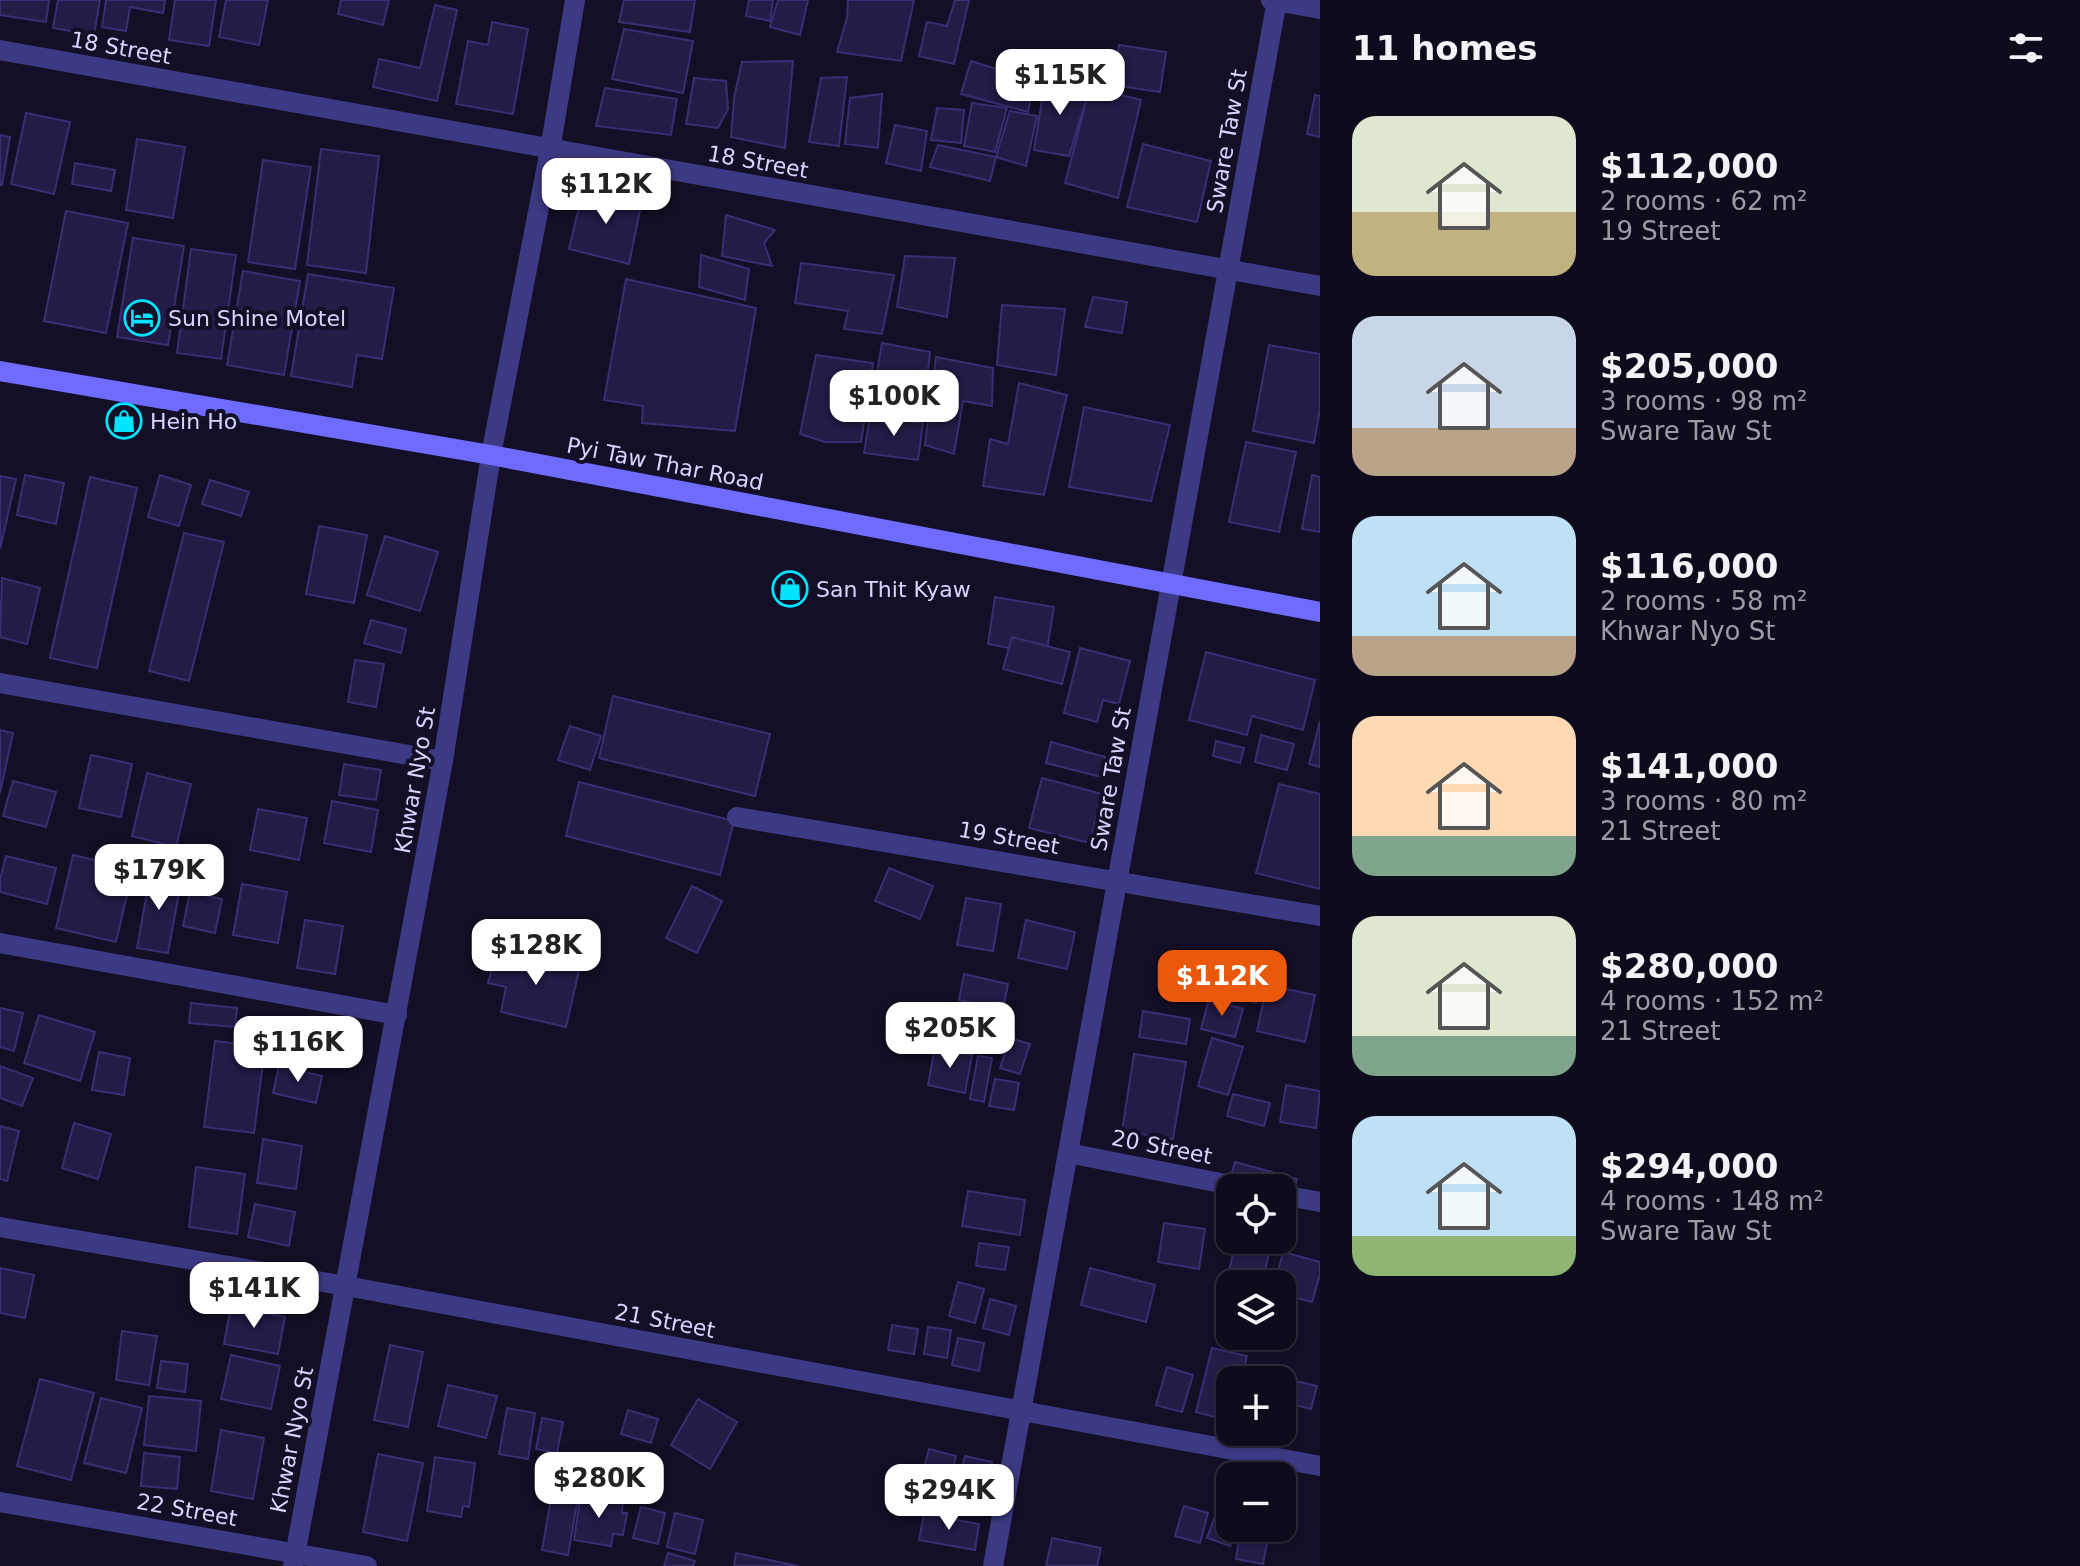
<!DOCTYPE html>
<html lang="en">
<head>
<meta charset="utf-8">
<style>
  body { margin:0; font-family:"DejaVu Sans",sans-serif; background:#1c1929; color:#f1f3f6; height:100vh; display:flex; flex-direction:column; font-size:30px; white-space:nowrap }
  * { box-sizing:border-box; margin:0 }
  p { font-size:26px; color:#9b9ba3 }
  .icon { flex:none; width:44px; height:44px; fill:none; stroke:currentColor; stroke-width:2; stroke-linecap:round; stroke-linejoin:round }
  .map { position:relative; flex:1; overflow:hidden }
  .details { display:flex; flex-direction:column; background:#0e0b1c; width:760px }
  .details>* { flex:none }
  .tools { position:absolute; left:1216px; top:1174px; display:grid; gap:16px }
  .tools a { display:grid; place-items:center; width:80px; height:80px; border-radius:16px; background:#0e0b1c; box-shadow:0 2px 6px #0004,0 0 0 2px #2e2b3b; font-size:40px }
  .price { position:absolute; translate:-50% -68px; padding:0 18px; border-radius:16px; background:#fff; color:#222; font-size:26px; line-height:52px; filter:drop-shadow(0 2px 4px #0008) }
  .price::after { content:''; position:absolute; left:50%; top:48px; width:24px; height:18px; margin-left:-12px; background:inherit; clip-path:polygon(0 0,100% 0,50% 100%) }
  .price.active { background:#ea580c; color:#fff }
  ul { padding:0; list-style:none }
  li { display:flex; align-items:center; gap:24px; height:200px; padding:0 32px }
  li span { display:grid; place-items:center; flex:none; width:224px; height:160px; border-radius:24px; color:#555 }
  li>.icon { margin-inline-start:auto }
  span .icon { width:96px; height:96px; fill:#fffc; stroke-width:1 }
  li b { font-size:34px }
  h2 { display:flex; justify-content:space-between; align-items:center; height:96px; padding:0 32px; font-size:34px }
  main { display:flex; flex:1; min-height:0 }
  .map>svg:first-child { display:block }
</style>
</head>
<body>
<main>
<div class="map">
<svg width="1320" height="1566" viewBox="0 0 1320 1566">
  <rect width="100%" height="100%" fill="#130f26"/>
  <g fill="#241b47" stroke="#3b2d73" stroke-width="2">
    <polygon points="0,0 49,0 46,22 0,15"/>
    <polygon points="58,0 100,0 94,35 53,28"/>
    <polygon points="106,0 165,0 163,13 130,7 126,31 102,27"/>
    <polygon points="175,0 216,0 209,46 169,40"/>
    <polygon points="226,0 268,0 259,45 219,37"/>
    <polygon points="341,0 389,0 383,25 338,14"/>
    <polygon points="624,0 695,0 690,32 619,22"/>
    <polygon points="749,0 773,0 770,21 746,16"/>
    <polygon points="778,0 808,0 800,35 770,27"/>
    <polygon points="848,0 914,0 901,61 837,52 847,18"/>
    <polygon points="955,0 969,0 954,64 919,56 927,22 947,26"/>
    <polygon points="435,5 457,10 437,101 373,87 379,59 420,68"/>
    <polygon points="492,22 528,29 513,114 456,104 468,41 488,45"/>
    <polygon points="624,29 693,41 683,93 612,79"/>
    <polygon points="1119,45 1166,52 1160,92 1113,85"/>
    <polygon points="793,61 785,148 731,137 734,98 742,62"/>
    <polygon points="971,61 1034,81 1028,112 961,94"/>
    <polygon points="847,77 839,146 809,142 821,78"/>
    <polygon points="694,78 726,81 728,109 718,128 686,124"/>
    <polygon points="1045,81 1090,87 1069,156 1034,150"/>
    <polygon points="1090,87 1141,100 1118,198 1065,183"/>
    <polygon points="605,88 677,99 671,135 596,126"/>
    <polygon points="882,94 878,148 845,144 850,98"/>
    <polygon points="1315,95 1320,96 1320,137 1307,134"/>
    <polygon points="972,103 1007,108 995,152 964,146"/>
    <polygon points="937,108 964,110 961,143 931,140"/>
    <polygon points="1010,111 1037,116 1026,166 996,157"/>
    <polygon points="26,113 70,122 54,194 11,184"/>
    <polygon points="895,125 927,131 921,171 886,163"/>
    <polygon points="0,135 10,137 2,185 0,185"/>
    <polygon points="137,139 185,147 173,218 126,210"/>
    <polygon points="1143,144 1211,161 1197,222 1127,207"/>
    <polygon points="938,145 996,157 990,181 930,167"/>
    <polygon points="321,149 379,156 366,273 307,265"/>
    <polygon points="263,160 311,167 295,269 248,262"/>
    <polygon points="75,163 115,170 111,191 72,184"/>
    <polygon points="583,190 642,200 629,264 569,249"/>
    <polygon points="66,211 128,223 106,333 44,321"/>
    <polygon points="726,215 775,230 764,243 772,266 722,256"/>
    <polygon points="133,238 184,246 168,345 117,337"/>
    <polygon points="191,249 236,255 221,359 177,353"/>
    <polygon points="701,255 749,269 745,300 699,287"/>
    <polygon points="905,256 955,258 947,317 897,307"/>
    <polygon points="801,263 894,275 882,334 844,329 848,311 795,303"/>
    <polygon points="243,271 300,281 284,375 227,365"/>
    <polygon points="308,274 394,288 382,359 357,355 352,387 291,376"/>
    <polygon points="626,279 756,308 735,431 642,423 643,406 604,400"/>
    <polygon points="1093,297 1127,302 1122,333 1085,327"/>
    <polygon points="1002,305 1065,309 1056,375 997,365"/>
    <polygon points="882,343 930,352 923,416 871,408"/>
    <polygon points="1269,345 1320,354 1320,409 1314,443 1253,431"/>
    <polygon points="816,355 873,363 861,442 825,442 800,434"/>
    <polygon points="936,357 993,368 992,406 963,401 954,454 925,445"/>
    <polygon points="1019,383 1067,395 1044,495 983,486 990,439 1008,444"/>
    <polygon points="1084,407 1170,425 1151,501 1069,487"/>
    <polygon points="870,416 923,423 918,460 864,453"/>
    <polygon points="1246,442 1296,452 1279,532 1229,522"/>
    <polygon points="25,475 64,483 56,524 17,515"/>
    <polygon points="160,475 191,485 179,526 148,517"/>
    <polygon points="1312,475 1320,477 1320,532 1302,529"/>
    <polygon points="0,476 16,479 0,549"/>
    <polygon points="90,477 137,488 97,668 50,658"/>
    <polygon points="210,480 249,492 241,516 202,504"/>
    <polygon points="319,526 367,535 354,603 306,594"/>
    <polygon points="184,533 224,542 189,681 149,671"/>
    <polygon points="385,536 438,552 420,611 367,595"/>
    <polygon points="2,578 40,588 27,644 0,637"/>
    <polygon points="995,597 1054,607 1046,655 988,644"/>
    <polygon points="371,620 406,629 401,653 364,643"/>
    <polygon points="1012,637 1070,652 1062,684 1003,669"/>
    <polygon points="1080,648 1130,661 1119,704 1103,700 1097,722 1064,713"/>
    <polygon points="1206,652 1315,680 1303,730 1252,716 1247,735 1189,720"/>
    <polygon points="355,660 384,664 376,707 348,702"/>
    <polygon points="613,696 770,734 755,796 599,758"/>
    <polygon points="1320,721 1320,767 1309,764"/>
    <polygon points="570,726 601,736 590,770 558,760"/>
    <polygon points="0,730 13,733 0,793"/>
    <polygon points="1261,735 1294,744 1287,770 1255,762"/>
    <polygon points="1216,741 1244,748 1240,763 1213,756"/>
    <polygon points="1051,742 1105,757 1101,777 1046,763"/>
    <polygon points="91,755 132,764 121,817 79,808"/>
    <polygon points="344,764 381,770 376,800 339,795"/>
    <polygon points="147,773 191,784 176,847 132,836"/>
    <polygon points="1042,778 1102,794 1090,843 1029,828"/>
    <polygon points="13,781 56,792 46,827 3,816"/>
    <polygon points="579,782 734,821 720,875 566,836"/>
    <polygon points="1279,784 1320,794 1320,889 1256,873"/>
    <polygon points="332,801 378,810 371,852 324,843"/>
    <polygon points="258,809 307,818 299,860 250,850"/>
    <polygon points="73,855 133,869 116,942 56,928"/>
    <polygon points="6,856 56,868 47,904 0,892 0,879"/>
    <polygon points="889,868 933,886 920,919 875,901"/>
    <polygon points="151,870 182,876 168,953 137,948"/>
    <polygon points="242,884 287,892 278,943 233,935"/>
    <polygon points="692,886 722,901 697,953 666,938"/>
    <polygon points="190,892 222,899 215,933 183,926"/>
    <polygon points="966,898 1001,904 993,951 957,945"/>
    <polygon points="305,920 343,926 335,974 297,968"/>
    <polygon points="1026,920 1075,932 1067,969 1018,958"/>
    <polygon points="510,950 580,966 566,1027 501,1012 506,987 488,983 494,961 506,964"/>
    <polygon points="1220,959 1265,972 1256,1003 1212,989"/>
    <polygon points="1177,961 1207,969 1199,996 1170,989"/>
    <polygon points="964,974 1008,984 1003,1009 959,1000"/>
    <polygon points="1267,985 1315,995 1305,1042 1257,1031"/>
    <polygon points="1209,999 1243,1009 1235,1037 1201,1029"/>
    <polygon points="191,1003 237,1008 235,1027 189,1023"/>
    <polygon points="0,1008 23,1013 14,1051 0,1047"/>
    <polygon points="1143,1011 1190,1019 1186,1044 1139,1037"/>
    <polygon points="39,1015 95,1032 80,1081 24,1063"/>
    <polygon points="1010,1038 1030,1044 1020,1074 1000,1068"/>
    <polygon points="1212,1038 1243,1047 1228,1095 1198,1086"/>
    <polygon points="215,1041 265,1047 254,1133 204,1127"/>
    <polygon points="935,1047 972,1055 965,1093 928,1085"/>
    <polygon points="99,1052 130,1058 124,1095 92,1090"/>
    <polygon points="1134,1054 1186,1062 1173,1139 1122,1131"/>
    <polygon points="978,1056 992,1058 984,1102 970,1099"/>
    <polygon points="0,1066 33,1078 22,1106 0,1098"/>
    <polygon points="279,1066 322,1076 316,1103 273,1093"/>
    <polygon points="995,1079 1019,1083 1014,1110 989,1106"/>
    <polygon points="1286,1085 1320,1091 1316,1128 1280,1122"/>
    <polygon points="1233,1094 1270,1103 1264,1126 1227,1116"/>
    <polygon points="74,1123 111,1134 98,1179 62,1168"/>
    <polygon points="0,1126 19,1131 7,1181 0,1179"/>
    <polygon points="263,1139 302,1146 296,1189 257,1183"/>
    <polygon points="1235,1162 1297,1179 1288,1212 1282,1211 1282,1188 1230,1188 1230,1196 1226,1194"/>
    <polygon points="196,1167 245,1174 237,1234 189,1227"/>
    <polygon points="968,1191 1025,1200 1020,1235 962,1226"/>
    <polygon points="255,1204 295,1212 289,1246 248,1237"/>
    <polygon points="1164,1223 1205,1229 1199,1269 1158,1262"/>
    <polygon points="979,1243 1009,1247 1005,1270 976,1266"/>
    <polygon points="1235,1245 1269,1253 1262,1284 1227,1280"/>
    <polygon points="1283,1252 1320,1262 1320,1274 1312,1302 1282,1294 1282,1284 1275,1284"/>
    <polygon points="0,1268 34,1275 25,1318 0,1313"/>
    <polygon points="1090,1268 1155,1285 1146,1322 1081,1305"/>
    <polygon points="958,1282 984,1289 975,1323 949,1316"/>
    <polygon points="1227,1298 1230,1299 1230,1336 1246,1336 1244,1345 1219,1340"/>
    <polygon points="990,1299 1016,1306 1009,1335 983,1328"/>
    <polygon points="231,1306 285,1317 278,1354 224,1344"/>
    <polygon points="892,1325 918,1329 914,1354 888,1350"/>
    <polygon points="928,1327 951,1330 947,1358 924,1354"/>
    <polygon points="122,1331 157,1336 149,1385 116,1380"/>
    <polygon points="958,1338 984,1343 979,1371 952,1365"/>
    <polygon points="390,1345 423,1352 408,1427 374,1420"/>
    <polygon points="1212,1348 1247,1356 1241,1380 1230,1380 1230,1421 1196,1412"/>
    <polygon points="231,1355 280,1366 271,1409 221,1399"/>
    <polygon points="161,1361 188,1364 185,1392 157,1388"/>
    <polygon points="1167,1367 1193,1375 1182,1412 1156,1405"/>
    <polygon points="1275,1376 1317,1386 1311,1409 1282,1402 1282,1380 1274,1380"/>
    <polygon points="40,1379 94,1393 71,1480 17,1466"/>
    <polygon points="448,1385 497,1396 486,1438 438,1426"/>
    <polygon points="149,1396 201,1401 196,1451 144,1445"/>
    <polygon points="101,1398 142,1408 126,1473 84,1463"/>
    <polygon points="698,1399 737,1422 710,1469 671,1445"/>
    <polygon points="507,1408 535,1413 528,1459 499,1454"/>
    <polygon points="628,1410 658,1419 651,1443 621,1434"/>
    <polygon points="542,1418 563,1422 557,1453 536,1449"/>
    <polygon points="221,1430 264,1438 253,1499 211,1491"/>
    <polygon points="929,1449 956,1456 943,1506 916,1499"/>
    <polygon points="144,1453 180,1457 177,1489 141,1486"/>
    <polygon points="378,1454 423,1463 407,1541 363,1532"/>
    <polygon points="965,1456 992,1462 978,1514 951,1507"/>
    <polygon points="435,1457 475,1463 469,1507 463,1506 461,1517 427,1511"/>
    <polygon points="552,1493 578,1498 568,1555 542,1550"/>
    <polygon points="581,1494 623,1501 622,1513 627,1513 623,1535 613,1534 611,1546 574,1540"/>
    <polygon points="1184,1506 1208,1513 1200,1543 1175,1536"/>
    <polygon points="641,1507 665,1513 658,1544 633,1538"/>
    <polygon points="675,1513 703,1520 695,1554 667,1547"/>
    <polygon points="924,1514 979,1524 975,1550 919,1540"/>
    <polygon points="1215,1516 1230,1521 1230,1528 1237,1528 1230,1546 1207,1538"/>
    <polygon points="1241,1528 1270,1528 1263,1564 1236,1559"/>
    <polygon points="1052,1538 1101,1548 1097,1566 1046,1566"/>
    <polygon points="668,1553 695,1561 693,1566 664,1566"/>
    <polygon points="736,1553 798,1566 734,1566"/>
  </g>
  <g fill="none" stroke-linecap="round" stroke-linejoin="round">
    <g stroke="#3d3a85" stroke-width="20">
      <polyline points="1271,0 1320,9"/>
      <polyline points="0,50 1320,286"/>
      <polyline points="0,683 443,761"/>
      <polyline points="737,817 1320,916"/>
      <polyline points="0,943 397,1015"/>
      <polyline points="1068,1153 1246,1188"/>
      <polyline points="1282,1195 1320,1202"/>
      <polyline points="0,1227 346,1286 1320,1466"/>
      <polyline points="0,1502 367,1566"/>
      <polyline points="293,1566 443,761 491,455 550,150 575,0"/>
      <polyline points="993,1566 1277,0"/>
    </g>
    <polyline stroke="#6f6bff" stroke-width="20" points="0,371 491,455 1320,612"/>
  </g>
  <defs>
    <symbol id="hotel-ring" viewBox="-11 -11 22 22"><circle r="9.5" fill="#130f26" stroke="#00e5ff" stroke-width="1.5"/><path d="M-6-4.5h1.5V1H6V5H4.5V3h-9V5H-6ZM-4 0a1.8 1.8 0 1 1 3.6 0ZM.5 0V-2.5h3Q6-2.5 6 0Z" fill="#00e5ff"/></symbol>
    <symbol id="shop-ring" viewBox="-11 -11 22 22"><circle r="9.5" fill="#130f26" stroke="#00e5ff" stroke-width="1.5"/><path d="M-5-2.5h2.3a2.7 3.5 0 0 1 5.4 0H5L5.5 6h-11ZM-1.5-2.5h3a1.5 2.3 0 0 0-3 0Z" fill="#00e5ff"/></symbol>
  </defs>
  <g fill-rule="evenodd">
    <use href="#hotel-ring" x="122" y="298" width="40" height="40"/>
    <use href="#shop-ring" x="104" y="401" width="40" height="40"/>
    <use href="#shop-ring" x="770" y="569" width="40" height="40"/>
  </g>
  <g text-anchor="middle" dominant-baseline="central" stroke-width="8" stroke-linejoin="round" paint-order="stroke">
    <g font-size="22" fill="#d9d4ff" stroke="#130f26">
      <text transform="translate(121 48) rotate(10)">18 Street</text>
      <text transform="translate(1227 141) rotate(-80)">Sware Taw St</text>
      <text transform="translate(758 162) rotate(10)">18 Street</text>
      <text transform="translate(665 464) rotate(11)">Pyi Taw Thar Road</text>
      <text transform="translate(1111 779) rotate(-80)">Sware Taw St</text>
      <text transform="translate(415 780) rotate(-80)">Khwar Nyo St</text>
      <text transform="translate(1009 838) rotate(10)">19 Street</text>
      <text transform="translate(1162 1147) rotate(11)">20 Street</text>
      <text transform="translate(665 1321) rotate(11)">21 Street</text>
      <text transform="translate(292 1440) rotate(-79)">Khwar Nyo St</text>
      <text transform="translate(187 1510) rotate(10)">22 Street</text>
    </g>
    <g font-size="22" fill="#d9d4ff" stroke="#130f26" text-anchor="start">
      <text x="168" y="318">Sun Shine Motel</text>
      <text x="150" y="421">Hein Ho</text>
      <text x="816" y="589">San Thit Kyaw</text>
    </g>
  </g>
</svg>
<div class="tools">
<a><svg class="icon" aria-label="locate" viewBox="0 0 24 24"><circle cx="12" cy="12" r="6"/><path d="M12 2v4M12 18v4M2 12h4M18 12h4"/></svg></a>
<a><svg class="icon" aria-label="layers" viewBox="0 0 24 24"><path d="M12 4l9 5-9 5-9-5zM3 14l9 5 9-5"/></svg></a>
<a>+</a>
<a>−</a>
</div>
<b class="price" style="left:1060px;top:117px">$115K</b>
<b class="price" style="left:606px;top:226px">$112K</b>
<b class="price" style="left:894px;top:438px">$100K</b>
<b class="price" style="left:159px;top:912px">$179K</b>
<b class="price" style="left:536px;top:987px">$128K</b>
<b class="price active" style="left:1222px;top:1018px">$112K</b>
<b class="price" style="left:950px;top:1070px">$205K</b>
<b class="price" style="left:298px;top:1084px">$116K</b>
<b class="price" style="left:254px;top:1330px">$141K</b>
<b class="price" style="left:599px;top:1520px">$280K</b>
<b class="price" style="left:949px;top:1532px">$294K</b>
</div>
<section class="details">
<h2>11 homes<svg class="icon" aria-label="filters" viewBox="0 0 24 24"><path d="M4 7h16M4 17h16"/><circle cx="9" cy="7" r="2"/><circle cx="15" cy="17" r="2"/></svg></h2>
<ul>
<li><span style="background:linear-gradient(#dfe7d0 60%,#c2b280 0)"><svg class="icon" aria-label="home" viewBox="0 0 24 24"><path d="M3 11l9-7 9 7M6 9v11h12V9"/></svg></span><div><b>$112,000</b><p>2 rooms · 62 m²</p><p>19 Street</p></div></li>
<li><span style="background:linear-gradient(#c9d6e8 70%,#b9a48a 0)"><svg class="icon" aria-label="home" viewBox="0 0 24 24"><path d="M3 11l9-7 9 7M6 9v11h12V9"/></svg></span><div><b>$205,000</b><p>3 rooms · 98 m²</p><p>Sware Taw St</p></div></li>
<li><span style="background:linear-gradient(#bfe0f5 75%,#b9a48a 0)"><svg class="icon" aria-label="home" viewBox="0 0 24 24"><path d="M3 11l9-7 9 7M6 9v11h12V9"/></svg></span><div><b>$116,000</b><p>2 rooms · 58 m²</p><p>Khwar Nyo St</p></div></li>
<li><span style="background:linear-gradient(#ffd9b3 75%,#7fa58c 0)"><svg class="icon" aria-label="home" viewBox="0 0 24 24"><path d="M3 11l9-7 9 7M6 9v11h12V9"/></svg></span><div><b>$141,000</b><p>3 rooms · 80 m²</p><p>21 Street</p></div></li>
<li><span style="background:linear-gradient(#dfe7d0 75%,#7fa58c 0)"><svg class="icon" aria-label="home" viewBox="0 0 24 24"><path d="M3 11l9-7 9 7M6 9v11h12V9"/></svg></span><div><b>$280,000</b><p>4 rooms · 152 m²</p><p>21 Street</p></div></li>
<li><span style="background:linear-gradient(#bfe0f5 75%,#8fb573 0)"><svg class="icon" aria-label="home" viewBox="0 0 24 24"><path d="M3 11l9-7 9 7M6 9v11h12V9"/></svg></span><div><b>$294,000</b><p>4 rooms · 148 m²</p><p>Sware Taw St</p></div></li>
</ul>
</section>
</main>
</body>
</html>
